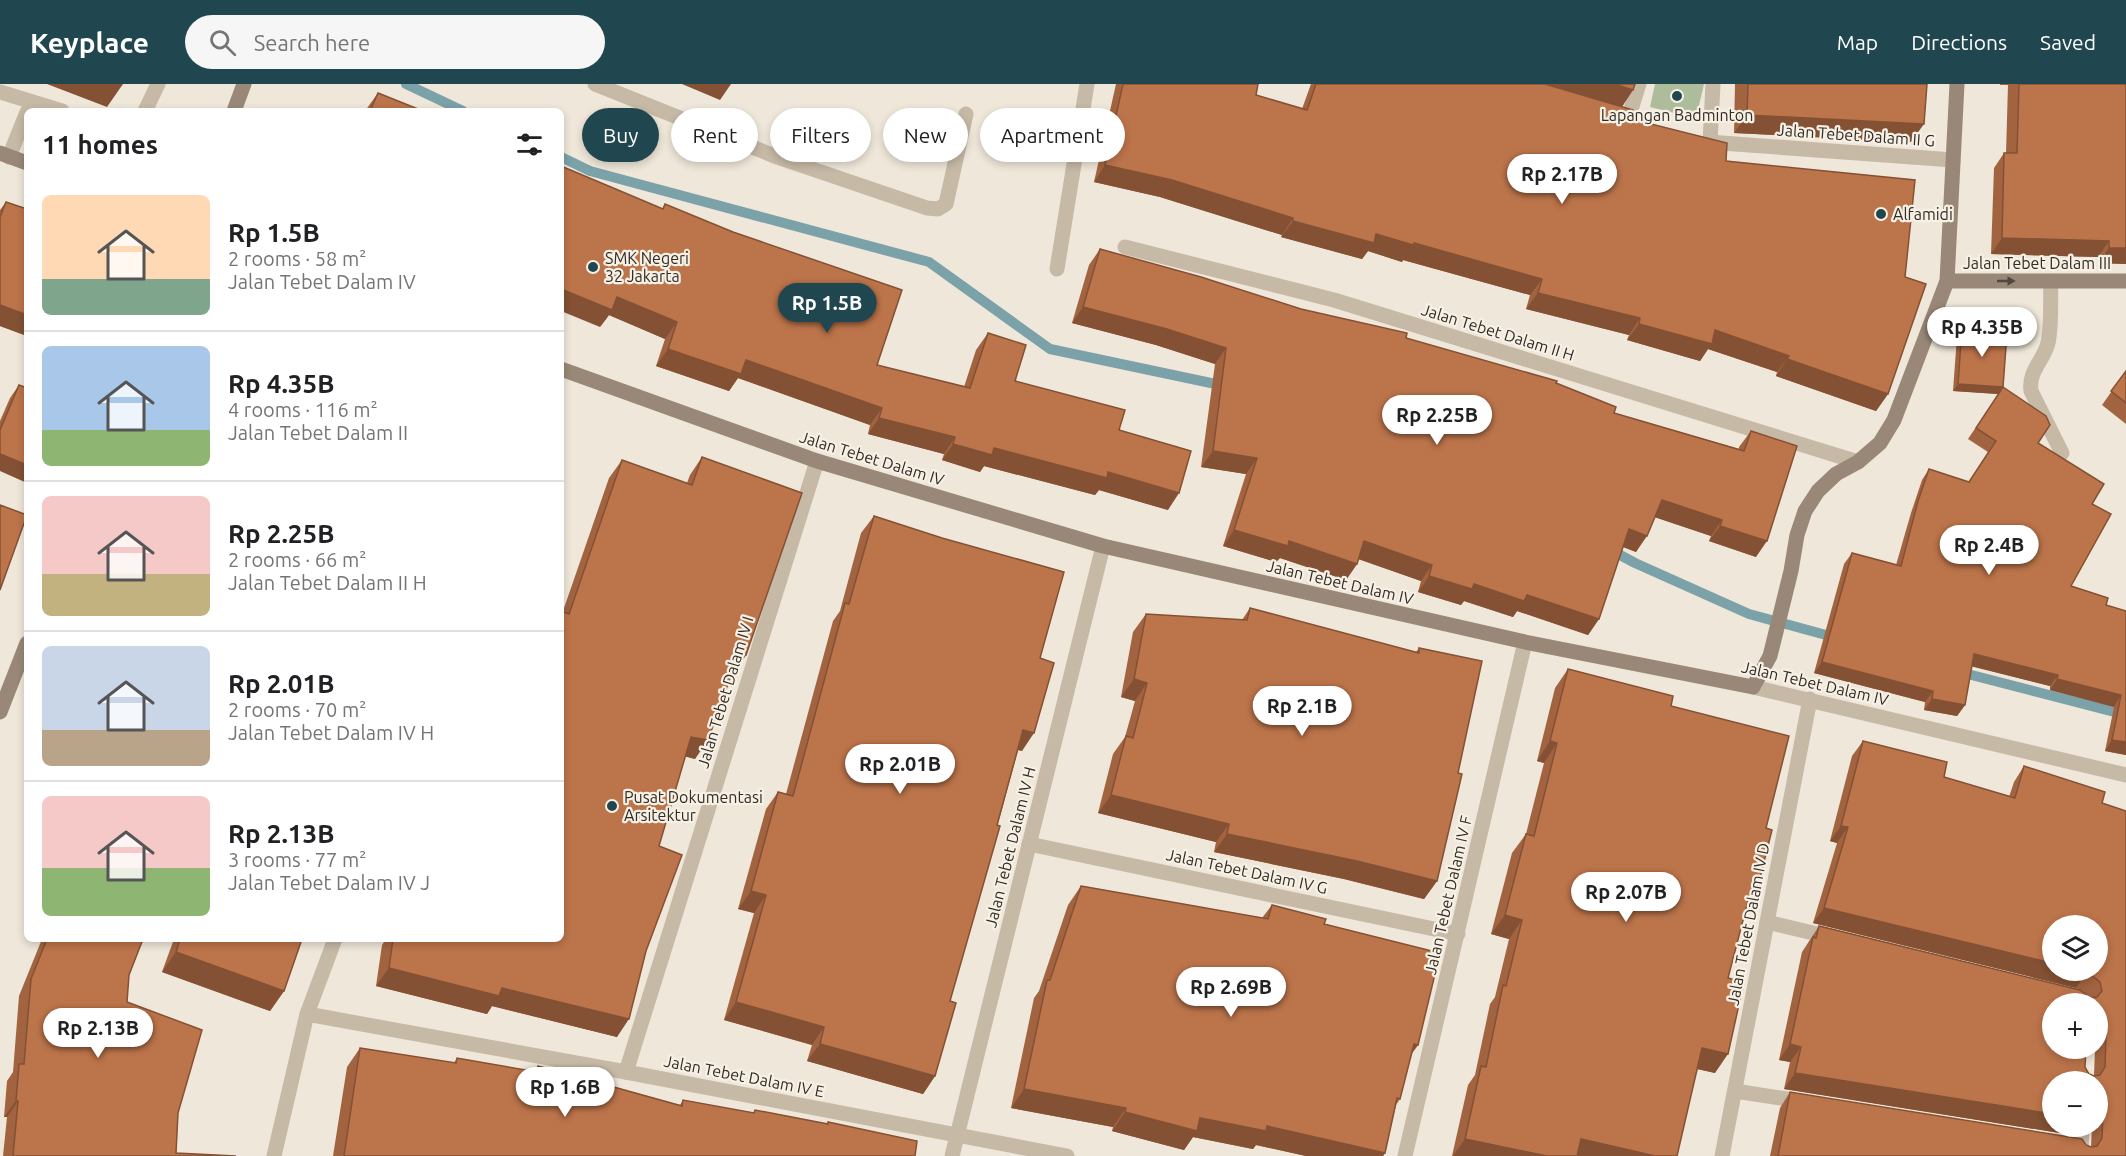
<!DOCTYPE html>
<html lang="en">
<head>
<meta charset="utf-8">
<style>
  body { margin:0; font-family:Ubuntu,sans-serif; background:#f6f6f6; color:#202124; height:100vh; display:flex; flex-direction:column; font-size:22px; white-space:nowrap }
  * { box-sizing:border-box; margin:0 }
  p { font-size:20px; color:#757577 }
  .icon { flex:none; width:33px; height:33px; fill:none; stroke:currentColor; stroke-width:2; stroke-linecap:round; stroke-linejoin:round }
  .map { position:relative; flex:1; overflow:hidden }
  .sheet { position:absolute; left:24px; top:24px; width:540px; height:834px; display:flex; flex-direction:column; background:#fff; border-radius:9px; box-shadow:0 3px 9px #0003 }
  .sheet>* { flex:none }
  .guide { position:absolute; left:582px; top:24px; width:570px; height:54px; display:flex; gap:12px }
  .buttons { position:absolute; left:2042px; top:831px; display:grid; gap:12px }
  .buttons a { display:grid; place-items:center; width:66px; height:66px; border-radius:50%; background:#fff; box-shadow:0 3px 9px #0003; font-size:30px }
  .price { position:absolute; translate:-50% -51px; padding:0 14px; border-radius:21px; background:#fff; color:#222; font-size:20px; line-height:39px; filter:drop-shadow(0 2px 3px #0008) }
  .price::after { content:''; position:absolute; left:50%; top:36px; width:18px; height:14px; margin-left:-9px; background:inherit; clip-path:polygon(0 0,100% 0,50% 100%) }
  .price.active { background:#204750; color:#fff }
  ul { padding:0; list-style:none }
  li { display:flex; align-items:center; gap:18px; height:150px; padding:0 18px }
  li+li { border-top:2px solid #e0e0e0 }
  li span { display:grid; place-items:center; flex:none; width:168px; height:120px; border-radius:9px; color:#555 }
  li>.icon { margin-inline-start:auto }
  span .icon { width:72px; height:72px; fill:#fffc; stroke-width:1 }
  li b { font-size:26px }
  h2 { display:flex; justify-content:space-between; align-items:center; height:72px; padding:0 18px; font-size:26px }
  .chip { padding:0 21px; border-radius:27px; background:#fff; box-shadow:0 3px 9px #0003; font-size:21px; line-height:54px }
  .chip.active { background:#204750; color:#fff }
  header { display:flex; align-items:center; gap:36px; box-sizing:border-box; height:84px; padding:0 30px; background:#204750; color:#fff }
  header strong { font-size:28px }
  nav { display:flex; gap:33px; margin-inline-start:auto; font-size:21px }
  .search { width:420px; height:54px; background:#f6f6f6; display:flex; align-items:center; gap:15px; box-sizing:border-box; padding:0 21px; border-radius:33px; color:#757577; font-size:22px }
  .map>svg:first-child { display:block }
</style>
</head>
<body>
<header>
<strong>Keyplace</strong>
<div class="search"><svg class="icon" aria-label="search" viewBox="0 0 24 24"><circle cx="10" cy="10" r="6"/><path d="M15 15l6 6"/></svg>Search here</div>
<nav><a>Map</a><a>Directions</a><a>Saved</a></nav>
</header>
<div class="map">
<svg width="2126" height="1072" viewBox="0 0 2126 1072">
  <rect width="100%" height="100%" fill="#efe7d9"/>
  <polygon fill="#adbc9b" points="1655,0 1704,0 1696,34 1650,23"/>
  <g fill="none" stroke-linecap="round" stroke-linejoin="round">
    <g stroke="#7ba1a9" stroke-width="10">
      <polyline points="406,0 463,27"/>
      <polyline points="561,73 590,87 929,178 1050,265 1225,302"/>
      <polyline points="1609,465 1635,479 1749,530 1837,554"/>
      <polyline points="1956,587 2126,631"/>
    </g>
    <g stroke="#c6b9a6" stroke-width="15">
      <polyline points="595,0 777,73 927,124 938,125 946,120 966,30"/>
      <polyline points="0,8 62,27"/>
      <polyline points="145,27 158,0"/>
      <polyline points="9,73 27,28"/>
      <path d="M2051 197C2050 217 2052 240 2048 259 2044 276 2028 287 2031 307L2062 369"/>
    </g>
    <g stroke="#c6b9a6" stroke-width="15">
      <polyline points="1628,35 1639,0"/>
      <polyline points="1708,58 1953,76"/>
      <polyline points="1710,59 1713,0"/>
      <polyline points="1125,163 1334,216 1858,378"/>
      <polyline points="1057,185 1087,0"/>
      <polyline points="1753,603 2126,691"/>
      <polyline points="1029,760 1458,850"/>
      <polyline points="1767,838 1834,854"/>
      <polyline points="307,930 626,988 1067,1072"/>
      <polyline points="626,988 817,377"/>
      <polyline points="1735,1007 1806,1018"/>
      <polyline points="274,1072 307,930 335,855"/>
      <polyline points="952,1072 1103,462"/>
      <polyline points="1405,1072 1525,558"/>
      <polyline points="1722,1072 1810,615"/>
      <polyline points="2081,1072 2082,1042"/>
    </g>
    <g stroke="#998878" stroke-width="15">
      <polyline points="234,27 244,0"/>
      <polyline points="0,69 27,79"/>
      <polyline points="1947,197 2126,197"/>
      <polyline points="561,285 817,377 1103,462 1525,558 1753,603 1770,572 1791,487 1797,451 1805,427 1818,407 1836,390 1858,378 1880,359 1894,336 1947,197 1957,0"/>
      <polyline points="0,628 27,559"/>
    </g>
  </g>
  <g fill="#a26440" fill-rule="evenodd">
    <polygon points="1116,0 1258,0 1256,11 1302,25 1311,0 1545,0 1631,35 1726,77 1888,310 1876,327 1776,292 1777,288 1708,265 1700,277 1627,256 1629,251 1526,225 1530,211 1403,176 1402,178 1368,167 1362,175 1281,153 1282,151 1160,113 1094,98"/>
    <polygon points="1735,0 1927,0 1911,58 1734,49"/>
    <polygon points="2000,0 2126,0 2126,180 2098,179 2098,173 1991,170 1994,84 2004,69 2006,69 2008,1 2000,1"/>
    <polygon points="378,9 423,27 365,27"/>
    <polygon points="6,118 27,125 27,252 0,242 0,126"/>
    <polygon points="665,120 877,281 964,303 976,266 988,249 1015,297 1119,346 1168,426 1099,406 1095,411 984,382 980,388 942,376 944,370 868,350 870,341 738,294 729,307 656,282 665,255 609,231 600,243"/>
    <polygon points="1100,165 1301,225 1406,254 1556,299 1614,329 1739,365 1739,363 1751,347 1756,473 1709,457 1711,452 1655,433 1636,468 1623,463 1599,535 1588,551 1517,527 1513,533 1464,517 1461,521 1418,508 1421,497 1358,475 1357,480 1346,496 1280,474 1276,478 1223,462 1246,390 1201,383 1215,280 1156,261 1072,239 1089,181"/>
    <polygon points="1962,245 2003,303 1998,310 1953,307 1957,252"/>
    <polygon points="2126,287 2126,340 2102,321"/>
    <polygon points="19,301 0,387 0,337 10,314"/>
    <polygon points="2003,303 2038,359 2092,420 2071,502 2106,521 2126,527 2126,671 2105,667 2114,623 2050,606 2050,602 1972,582 1965,621 1957,632 1924,626 1925,618 1814,589 1844,480 1852,469 1896,481 1911,429 1922,396 1929,385 1969,398 1988,368 1968,355"/>
    <polygon points="702,373 746,571 733,590 731,589 695,675 685,672 659,762 646,867 617,953 492,922 487,930 376,902 382,861 386,855 561,855 563,527 609,394 622,376 687,399 690,391"/>
    <polygon points="874,432 1040,574 1022,667 1018,666 950,917 935,992 923,1010 807,977 812,961 724,936 754,829 738,825 766,725 778,708 786,710 833,537 840,527 861,449"/>
    <polygon points="1250,524 1416,568 1419,564 1458,689 1437,797 1424,815 1344,795 1214,768 1216,758 1098,729 1113,670 1125,653 1135,617 1121,613 1133,548 1146,530 1242,536"/>
    <polygon points="1568,585 1671,622 1744,832 1728,894 1715,989 1697,985 1677,1072 1452,1072 1468,1001 1475,991 1490,920 1495,913 1509,855 1491,850 1512,769 1526,750 1544,679 1537,677 1555,604"/>
    <path d="M1863 657 1944 693 2009 713 2014 698 2024 682 2102 719 2126 1072H1770L1780 1024 1790 1008 2086 1061 2091 1063 2092 1042H2097V998L2072 1051 1784 1005 1790 978 1779 976 1802 868 1819 842 2080 906 2076 904 1813 839 1837 759 1830 757 1852 672ZM2052 920H2097V964H2095L2094 992 2089 990Z"/>
    <polygon points="1081,802 1262,834 1272,821 1324,840 1418,961 1412,969 1400,1015 1396,1021 1385,1069 1383,1072 1306,1072 1256,1061 1253,1065 1193,1053 1184,1066 1112,1047 1113,1043 1011,1024 1034,914 1039,907 1068,821"/>
    <polygon points="42,855 143,855 129,891 127,918 178,1029 176,1069 236,1072 3,1072 7,1033 4,1033 7,997 13,988 19,912"/>
    <polygon points="174,855 302,855 284,907 270,927 162,888"/>
    <polygon points="360,964 454,979 457,974 535,988 538,982 680,1021 683,1016 753,1029 755,1026 827,1040 828,1038 915,1072 333,1072 347,983"/>
  </g>
  <g fill="#845134">
    <polygon points="47,0 123,0 107,23"/>
    <polygon points="682,0 731,0 720,16"/>
    <polygon points="1546,0 1614,0 1633,6 1622,23"/>
    <polygon points="1747,31 1924,40 1911,58 1734,49"/>
    <polygon points="1105,81 1172,96 1293,134 1282,151 1160,113 1094,98"/>
    <polygon points="1293,137 1376,150 1414,159 1542,195 1530,211 1403,176 1402,178 1368,167 1362,175 1281,153"/>
    <polygon points="2002,154 2109,157 2098,173 1991,170"/>
    <polygon points="2109,164 2126,164 2126,180 2098,179"/>
    <polygon points="561,205 617,213 677,238 665,255 609,231 600,243 561,227"/>
    <polygon points="1538,209 1640,234 1629,251 1526,225"/>
    <polygon points="0,221 27,231 27,252 0,242"/>
    <polygon points="1083,223 1167,245 1226,264 1215,280 1156,261 1072,239"/>
    <polygon points="1639,240 1715,246 1789,272 1777,288 1708,265 1700,277 1627,256"/>
    <polygon points="668,265 746,276 882,324 870,341 738,294 729,307 656,282"/>
    <polygon points="1787,275 1888,310 1876,327 1776,292"/>
    <polygon points="1958,300 2003,303 1998,310 1953,307"/>
    <polygon points="879,334 955,353 944,370 868,350"/>
    <polygon points="953,360 994,364 1108,388 1179,409 1168,426 1099,406 1095,411 984,382 980,388 942,376"/>
    <polygon points="1213,367 1257,374 1246,390 1201,383"/>
    <polygon points="0,370 27,381 27,399 0,387"/>
    <polygon points="1662,416 1722,436 1711,452 1651,432"/>
    <polygon points="1720,442 1767,457 1756,473 1709,457"/>
    <polygon points="1629,445 1647,452 1636,468 1618,461"/>
    <polygon points="1234,446 1289,457 1357,480 1346,496 1280,474 1276,478 1223,462"/>
    <polygon points="1364,457 1432,481 1421,497 1353,473"/>
    <polygon points="1429,492 1527,511 1599,535 1588,551 1517,527 1513,533 1464,517 1461,521 1418,508"/>
    <polygon points="739,569 746,571 733,590 726,587"/>
    <polygon points="1974,570 2058,591 2050,602 1966,581"/>
    <polygon points="1822,578 1933,607 1925,618 1814,589"/>
    <polygon points="1134,595 1147,599 1135,617 1121,613"/>
    <polygon points="2057,595 2121,611 2114,623 2050,606"/>
    <polygon points="1932,615 1965,621 1957,632 1924,626"/>
    <polygon points="1023,646 1034,649 1022,667 1011,664"/>
    <polygon points="691,653 708,656 695,675 679,671"/>
    <polygon points="2112,656 2126,658 2126,671 2105,667"/>
    <polygon points="1550,657 1557,659 1544,679 1537,677"/>
    <polygon points="1111,711 1229,740 1216,758 1098,729"/>
    <polygon points="1841,742 1848,743 1837,759 1830,757"/>
    <polygon points="1227,750 1357,777 1437,797 1424,815 1344,795 1214,768"/>
    <polygon points="751,807 766,811 754,829 738,825"/>
    <polygon points="1748,817 1754,818 1741,837"/>
    <polygon points="1824,824 2052,879 2052,886 2081,886 2087,888 2076,904 1813,839"/>
    <polygon points="1505,831 1522,836 1509,855 1491,850"/>
    <polygon points="176,868 284,907 270,927 162,888"/>
    <polygon points="389,884 502,904 629,935 617,953 492,922 487,930 376,902"/>
    <polygon points="736,918 824,943 812,961 724,936"/>
    <polygon points="2097,939 2101,940 2097,947"/>
    <polygon points="820,960 935,992 923,1010 807,977"/>
    <polygon points="1414,960 1418,961 1405,979"/>
    <polygon points="1790,960 1801,963 1790,978 1779,976"/>
    <polygon points="1702,964 1728,970 1715,989 1689,983"/>
    <polygon points="1795,989 2052,1030 2052,1042 2078,1042 2072,1051 1784,1005"/>
    <polygon points="1024,1005 1126,1024 1113,1043 1011,1024"/>
    <polygon points="16,1017 18,1017 7,1033 4,1033"/>
    <polygon points="1125,1028 1200,1034 1267,1042 1385,1069 1383,1072 1306,1072 1256,1061 1253,1065 1193,1053 1184,1066 1112,1047"/>
    <polygon points="1465,1055 1547,1072 1453,1072"/>
    <polygon points="1581,1055 1655,1072 1569,1072"/>
  </g>
  <g fill="#bc744a" stroke="#845134" stroke-width="1.5" fill-rule="evenodd">
    <polygon points="1123,0 1258,0 1256,11 1307,26 1316,0 1545,0 1633,26 1631,35 1727,59 1726,77 1915,96 1905,193 1926,200 1888,310 1787,275 1789,272 1715,246 1712,260 1639,240 1640,234 1538,209 1542,195 1414,159 1413,161 1376,150 1374,159 1293,137 1293,134 1172,96 1105,81"/>
    <polygon points="1614,0 1635,0 1633,6"/>
    <polygon points="1748,0 1927,0 1924,40 1747,31"/>
    <polygon points="2019,0 2126,0 2126,164 2109,164 2109,157 2002,154 2004,69 2017,69"/>
    <polygon points="378,9 423,27 370,27"/>
    <polygon points="561,82 663,125 665,120 733,148 902,206 877,281 970,304 988,249 1026,261 1015,297 1125,326 1119,346 1191,367 1179,409 1108,388 1107,394 994,364 992,371 953,360 955,353 879,334 882,324 746,276 741,290 668,265 677,238 617,213 612,226 561,205"/>
    <polygon points="6,118 27,125 27,231 0,221 0,133"/>
    <polygon points="1100,165 1201,193 1301,225 1407,249 1406,254 1557,297 1556,299 1616,323 1614,329 1744,367 1751,347 1797,362 1767,457 1720,442 1722,436 1662,416 1647,452 1629,445 1599,535 1527,511 1524,517 1474,500 1472,505 1429,492 1432,481 1364,457 1357,480 1289,457 1288,462 1234,446 1257,374 1213,367 1226,264 1167,245 1083,223"/>
    <polygon points="1962,245 2007,249 2003,303 1958,300"/>
    <polygon points="2126,287 2126,319 2111,307"/>
    <polygon points="19,301 27,304 27,381 0,370 0,346"/>
    <polygon points="2003,303 2046,332 2050,341 2038,359 2104,400 2092,420 2111,430 2071,502 2108,514 2106,521 2126,527 2126,658 2112,656 2121,611 2057,595 2058,591 1974,570 1965,621 1932,615 1933,607 1822,578 1852,469 1901,482 1918,417 1929,385 1969,398 1996,357 1976,344"/>
    <polygon points="702,373 802,409 746,571 739,569 708,656 691,653 659,762 682,771 646,867 629,935 502,904 499,912 389,884 393,855 561,855 561,527 569,530 622,376 692,401"/>
    <polygon points="0,421 27,431 0,506"/>
    <polygon points="874,432 942,454 1064,488 1040,574 1054,579 1034,649 1023,646 997,741 1000,742 950,917 956,919 935,992 820,960 824,943 736,918 766,811 751,807 778,708 793,712 845,519 849,520"/>
    <polygon points="1250,524 1419,569 1419,564 1482,577 1458,689 1462,690 1437,797 1357,777 1227,750 1229,740 1111,711 1126,652 1133,654 1147,599 1134,595 1146,530 1247,536"/>
    <polygon points="1568,585 1673,612 1671,622 1789,652 1766,744 1772,746 1754,818 1748,817 1728,894 1744,898 1728,970 1702,964 1677,1072 1655,1072 1581,1055 1577,1072 1547,1072 1465,1055 1481,982 1486,983 1503,901 1506,902 1522,836 1505,831 1526,750 1534,752 1557,659 1550,657"/>
    <path d="M1863 657 1947 678 1944 693 2015 714 2024 682 2105 708 2102 719 2126 727V1072H1778L1790 1008 2082 1055 2086 1061 2091 1063 2097 1062 2102 1054 2103 1026 2099 1019 2097 1018V998H2052V1030L1795 989 1801 963 1790 960 1813 853 1816 854 1819 842 2080 906 2090 914 2097 913 2102 907 2100 898 2087 888 2081 886H2097V842H2052V879L1824 824 1848 743 1841 742ZM2052 920H2097V939L2101 940 2106 948 2105 983 2100 991 2094 992 2089 990 2085 983 2086 964H2052Z"/>
    <polygon points="1081,802 1268,835 1272,821 1326,835 1324,840 1440,869 1418,961 1414,960 1400,1015 1397,1014 1385,1069 1267,1042 1266,1047 1200,1034 1197,1047 1125,1028 1126,1024 1024,1005 1047,896 1050,896"/>
    <polygon points="47,855 143,855 129,891 127,918 202,946 178,1029 176,1069 236,1072 13,1072 18,1017 16,1017 19,980 24,980 31,895"/>
    <polygon points="180,855 302,855 284,907 176,868"/>
    <polygon points="360,964 456,979 457,974 537,988 538,982 682,1022 683,1016 754,1029 755,1026 828,1040 828,1038 917,1057 915,1072 344,1072"/>
  </g>
  <defs><path id="oneway-solid" d="M-6-.8H1V-3.2L6.5 0L1 3.2V.8H-6Z" transform="scale(1.5)"/></defs>
  <use fill="#51483f" href="#oneway-solid" transform="translate(2006 197)"/>
  <g fill="#204750" stroke="#f7f1e5" stroke-width="2">
    <circle cx="1677" cy="12" r="6"/>
    <circle cx="1881" cy="130" r="6"/>
    <circle cx="593" cy="183" r="6"/>
    <circle cx="612" cy="722" r="6"/>
  </g>
  <g text-anchor="middle" dominant-baseline="central" stroke-width="4.5" stroke-linejoin="round" paint-order="stroke">
    <g font-size="16" fill="#322c26" stroke="#f7f1e5" text-anchor="start">
      <text x="1677" y="31" text-anchor="middle">Lapangan Badminton</text>
      <text x="1893" y="130">Alfamidi</text>
      <text x="605" y="174">SMK Negeri<tspan x="605" dy="18">32 Jakarta</tspan></text>
      <text x="624" y="713">Pusat Dokumentasi<tspan x="624" dy="18">Arsitektur</tspan></text>
    </g>
    <g font-size="16" fill="#322c26" stroke="#f7f1e5">
      <text transform="translate(1856 51) rotate(4)">Jalan Tebet Dalam II G</text>
      <text x="2037" y="179">Jalan Tebet Dalam III</text>
      <text transform="translate(1498 248) rotate(17)">Jalan Tebet Dalam II H</text>
      <text transform="translate(872 374) rotate(17)">Jalan Tebet Dalam IV</text>
      <text transform="translate(1340 498) rotate(13)">Jalan Tebet Dalam IV</text>
      <text transform="translate(1815 599) rotate(13)">Jalan Tebet Dalam IV</text>
      <text transform="translate(725 608) rotate(-73)">Jalan Tebet Dalam IV I</text>
      <text transform="translate(1010 763) rotate(-76)">Jalan Tebet Dalam IV H</text>
      <text transform="translate(1247 787) rotate(12)">Jalan Tebet Dalam IV G</text>
      <text transform="translate(1448 811) rotate(-77)">Jalan Tebet Dalam IV F</text>
      <text transform="translate(1748 840) rotate(-79)">Jalan Tebet Dalam IV D</text>
      <text transform="translate(744 992) rotate(11)">Jalan Tebet Dalam IV E</text>
    </g>
  </g>
</svg>
<div class="buttons">
<a><svg class="icon" aria-label="layers" viewBox="0 0 24 24"><path d="M12 4l9 5-9 5-9-5zM3 14l9 5 9-5"/></svg></a>
<a>+</a>
<a>−</a>
</div>
<b class="price" style="left:1562px;top:121px">Rp 2.17B</b>
<b class="price active" style="left:827px;top:250px">Rp 1.5B</b>
<b class="price" style="left:1982px;top:274px">Rp 4.35B</b>
<b class="price" style="left:1437px;top:362px">Rp 2.25B</b>
<b class="price" style="left:1989px;top:492px">Rp 2.4B</b>
<b class="price" style="left:1302px;top:653px">Rp 2.1B</b>
<b class="price" style="left:900px;top:711px">Rp 2.01B</b>
<b class="price" style="left:1626px;top:839px">Rp 2.07B</b>
<b class="price" style="left:1231px;top:934px">Rp 2.69B</b>
<b class="price" style="left:98px;top:975px">Rp 2.13B</b>
<b class="price" style="left:565px;top:1034px">Rp 1.6B</b>
<div class="guide">
<a class="chip active">Buy</a>
<a class="chip">Rent</a>
<a class="chip">Filters</a>
<a class="chip">New</a>
<a class="chip">Apartment</a>
</div>
<section class="sheet">
<h2>11 homes<svg class="icon" aria-label="filters" viewBox="0 0 24 24"><path d="M4 7h16M4 17h16"/><circle cx="9" cy="7" r="2"/><circle cx="15" cy="17" r="2"/></svg></h2>
<ul>
<li><span style="background:linear-gradient(#ffd9b3 70%,#7fa58c 0)"><svg class="icon" aria-label="home" viewBox="0 0 24 24"><path d="M3 11l9-7 9 7M6 9v11h12V9"/></svg></span><div><b>Rp 1.5B</b><p>2 rooms · 58 m²</p><p>Jalan Tebet Dalam IV</p></div></li>
<li><span style="background:linear-gradient(#a9c7e8 70%,#8fb573 0)"><svg class="icon" aria-label="home" viewBox="0 0 24 24"><path d="M3 11l9-7 9 7M6 9v11h12V9"/></svg></span><div><b>Rp 4.35B</b><p>4 rooms · 116 m²</p><p>Jalan Tebet Dalam II</p></div></li>
<li><span style="background:linear-gradient(#f6c9c9 65%,#c2b280 0)"><svg class="icon" aria-label="home" viewBox="0 0 24 24"><path d="M3 11l9-7 9 7M6 9v11h12V9"/></svg></span><div><b>Rp 2.25B</b><p>2 rooms · 66 m²</p><p>Jalan Tebet Dalam II H</p></div></li>
<li><span style="background:linear-gradient(#c9d6e8 70%,#b9a48a 0)"><svg class="icon" aria-label="home" viewBox="0 0 24 24"><path d="M3 11l9-7 9 7M6 9v11h12V9"/></svg></span><div><b>Rp 2.01B</b><p>2 rooms · 70 m²</p><p>Jalan Tebet Dalam IV H</p></div></li>
<li><span style="background:linear-gradient(#f6c9c9 60%,#8fb573 0)"><svg class="icon" aria-label="home" viewBox="0 0 24 24"><path d="M3 11l9-7 9 7M6 9v11h12V9"/></svg></span><div><b>Rp 2.13B</b><p>3 rooms · 77 m²</p><p>Jalan Tebet Dalam IV J</p></div></li>
</ul>
</section>
</div>
</body>
</html>
